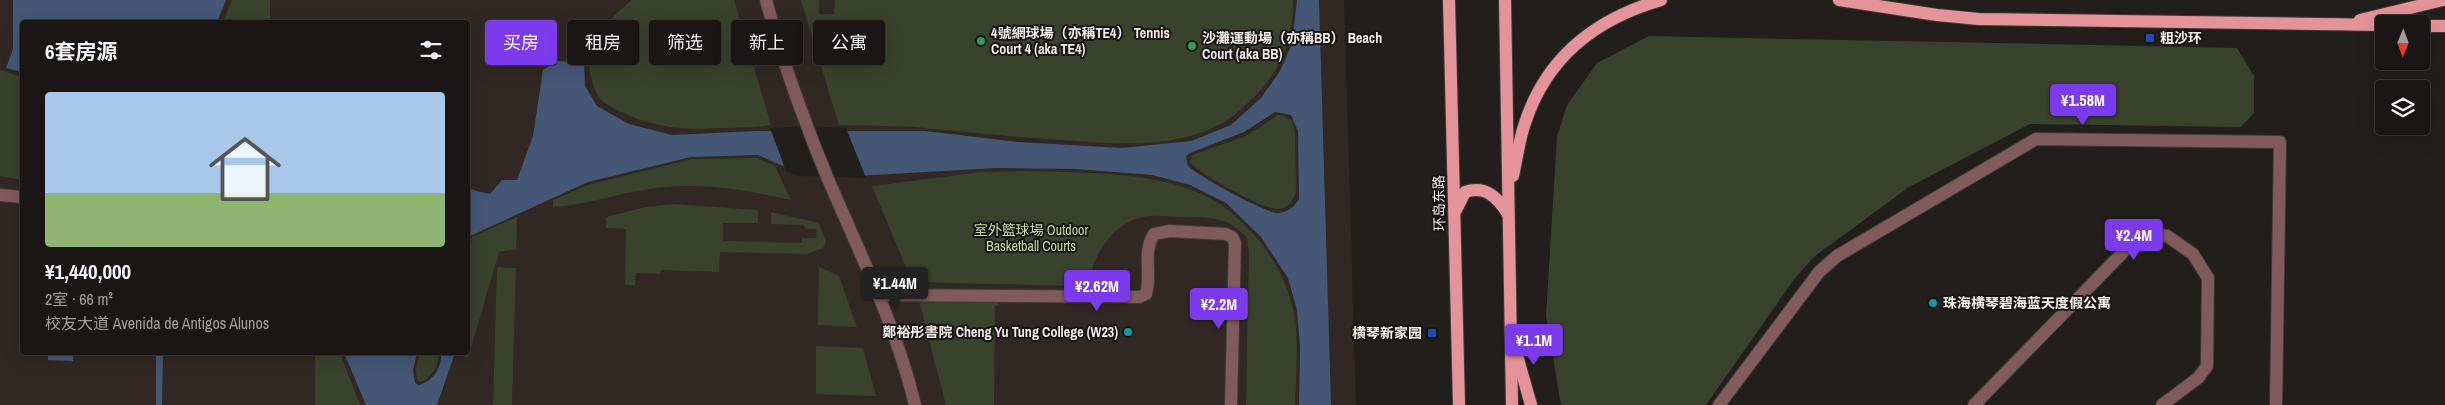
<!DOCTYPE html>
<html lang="zh">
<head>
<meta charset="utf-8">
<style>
  body { margin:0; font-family:"Archivo Narrow","Noto Sans SC",sans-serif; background:#231f1e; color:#f1f3f6; height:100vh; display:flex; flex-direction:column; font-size:19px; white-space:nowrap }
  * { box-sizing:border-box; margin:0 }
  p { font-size:16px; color:#9f9fa0 }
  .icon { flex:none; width:28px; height:28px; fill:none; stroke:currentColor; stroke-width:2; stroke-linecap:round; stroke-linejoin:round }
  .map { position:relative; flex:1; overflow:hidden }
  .sheet { position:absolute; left:20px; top:20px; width:450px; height:335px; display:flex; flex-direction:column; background:#1a1615; border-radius:5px; box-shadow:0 5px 20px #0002,0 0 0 1px #383534 }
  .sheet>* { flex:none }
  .hud { position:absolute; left:485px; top:20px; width:475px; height:45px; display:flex; gap:10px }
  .needle { width:32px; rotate:181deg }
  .fabs { position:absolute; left:2375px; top:15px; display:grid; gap:10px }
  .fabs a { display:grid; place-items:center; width:55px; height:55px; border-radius:5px; background:#1a1615; box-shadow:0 5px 20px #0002,0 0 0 1px #383534; font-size:25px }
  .price { position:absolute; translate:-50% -42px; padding:0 11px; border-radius:5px; background:#7c3aed; color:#fff; font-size:16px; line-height:32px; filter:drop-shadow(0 1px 2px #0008) }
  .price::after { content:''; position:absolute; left:50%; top:30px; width:15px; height:11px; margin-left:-8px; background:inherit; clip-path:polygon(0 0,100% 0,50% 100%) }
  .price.current { background:#222; color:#fff }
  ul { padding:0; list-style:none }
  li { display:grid; align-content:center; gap:10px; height:265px; padding:0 25px }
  li span { display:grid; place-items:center; height:155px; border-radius:5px; color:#555 }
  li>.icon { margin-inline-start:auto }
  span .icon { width:90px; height:90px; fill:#fffc; stroke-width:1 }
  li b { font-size:21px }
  h2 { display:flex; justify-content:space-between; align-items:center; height:60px; padding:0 25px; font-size:21px }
  .chip { padding:0 18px; border-radius:5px; background:#1a1615; box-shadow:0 5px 20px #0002,0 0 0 1px #383534; font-size:18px; line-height:45px }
  .chip.current { background:#7c3aed; color:#fff }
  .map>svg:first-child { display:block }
</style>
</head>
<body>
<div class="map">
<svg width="2445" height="405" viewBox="0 0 2445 405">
  <rect width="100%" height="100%" fill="#221e1c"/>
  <path fill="#312823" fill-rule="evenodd" d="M0 0H1344L1356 405H0ZM22 22H468V352H22Z"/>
  <g fill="#39422c">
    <polygon points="232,0 270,0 270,22 223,22"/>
    <path d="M632 0H734L771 125C756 128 741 127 725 128 685 130 658 129 621 112 613 108 604 104 599 97 594 90 592 80 590 72 586 40 610 18 632 0Z"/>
    <path d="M801 0H819V14H834L835 0H1293C1294 35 1282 68 1258 93 1248 103 1238 113 1226 121 1177 150 1117 144 1063 140 1020 138 977 133 934 129 903 125 871 126 839 125Z"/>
    <polygon points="1649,36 2237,48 2254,76 2254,113 2241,127 2030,124 1909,187 1815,256 1795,278 1706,405 1561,405 1546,316 1557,137 1567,105 1597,63"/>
    <polygon points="0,70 22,77 22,180 0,176"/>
    <path d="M1278 115 1284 116 1292 121 1295 134 1296 191C1294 200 1288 209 1278 209 1264 210 1201 174 1190 163L1192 155 1246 136Z"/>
    <path d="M757 158 775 166 791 200C743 189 693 181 643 190 613 195 584 205 553 207V200L588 185 692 159Z"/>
    <path d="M1025 171C1084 173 1163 170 1215 201 1230 210 1243 223 1255 236 1274 257 1289 286 1294 314 1299 344 1296 375 1295 405H1246L1249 252 1247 238C1230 218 1214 218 1189 217 1177 217 1163 215 1151 216 1116 218 1096 250 1089 280L1077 286 912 282 872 186 982 172Z"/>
    <polygon points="673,204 758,210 758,223 723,223 723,241 802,243 802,238 817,238 816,229 806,229 803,225 771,224 771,212 819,223 826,242 823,248 807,254 720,252 719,272 661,270 660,274 636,273 635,285 625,285 626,229 606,228 606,217 646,207"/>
    <polygon points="517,217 516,249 499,252 468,358 457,354 468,352 468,273 472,237"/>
    <polygon points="497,267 516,268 512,405 493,405"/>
    <polygon points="819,267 839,276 857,327 818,325"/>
    <polygon points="999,300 999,305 995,306 994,405 946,405 919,301"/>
    <polygon points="816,346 863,348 876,396 816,394"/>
    <polygon points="315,353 340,353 360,405 315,405"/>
    <path d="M420 353H439C439 364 432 377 421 382L417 380 416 369Z"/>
  </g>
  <g fill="#445775" fill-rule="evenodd">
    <polygon points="13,0 226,0 217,22 22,22 22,72 6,68 13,49"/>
    <path d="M1297 0H1319L1331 405H1299L1300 346 1297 310 1288 278 1261 237 1226 203 1190 185 1152 175 1076 169 996 168 856 176 799 173 758 155 691 157 588 182 470 236 468 251V189L490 194 502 180H517L533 136 543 70 557 61 584 63 585 86 597 106 629 124 672 135 756 131H925L1018 142 1122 148 1191 141 1231 125 1261 98 1280 71 1292 44ZM1275 112 1291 115 1298 131 1299 199C1294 207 1287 213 1277 213 1264 212 1198 176 1188 166L1186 156 1190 153 1244 132Z"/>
    <polygon points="48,353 163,353 162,405 156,405 156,356 73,355 73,361 48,360"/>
    <path d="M344 353H417L413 370 415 383 419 385C433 381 442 368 441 353H455L437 405H366Z"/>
  </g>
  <polygon fill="#221e1c" points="810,126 846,128 866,178 798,176 786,171 770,128"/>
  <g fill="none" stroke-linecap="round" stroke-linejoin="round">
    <defs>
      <g id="minor">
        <path d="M766 0C782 61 804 121 828 179 860 254 896 325 915 405"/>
        <polyline points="0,195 22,197"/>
        <path d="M880 295 1140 297 1146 294C1152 274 1142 252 1154 234L1170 231 1226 234 1232 237 1235 243 1231 405"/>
        <polyline points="1719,405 1819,272 1837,256 2036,139 2280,142 2276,405"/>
        <polyline points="1974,405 2135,240 2147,233 2167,236 2193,254 2208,278 2207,366 2198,378 2162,405"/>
      </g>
      <g id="major">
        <polyline points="1449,0 1459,405"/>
        <polyline points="1505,0 1512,405"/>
        <polyline points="1839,0 1937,15 1979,19 2384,25"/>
        <polyline points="2360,20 2443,0"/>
        <polyline points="2421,26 2445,26"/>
        <path d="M1513 176C1517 158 1519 140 1525 123 1547 56 1596 19 1661 0"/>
        <path d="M1456 210 1465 192C1486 185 1498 198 1508 214"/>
        <polyline points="1516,352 1531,405"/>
      </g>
    </defs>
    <use href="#minor" stroke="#3f3b39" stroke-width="14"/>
    <use href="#major" stroke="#3f3b39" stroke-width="14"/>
    <use href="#minor" stroke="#815a5c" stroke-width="12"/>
    <use href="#major" stroke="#e49399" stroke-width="12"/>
  </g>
  <g fill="#1a4fb4" stroke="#191513" stroke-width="2">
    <rect x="2145" y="33" width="10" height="10" rx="2.5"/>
    <rect x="1427" y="328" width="10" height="10" rx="2.5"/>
  </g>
  <g fill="#2e9e5b" stroke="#191513" stroke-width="2">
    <circle cx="981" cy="41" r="5"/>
    <circle cx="1192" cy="46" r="5"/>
  </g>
  <g fill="#0f9aa8" stroke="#191513" stroke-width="2">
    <circle cx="1933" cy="303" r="5"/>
    <circle cx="1128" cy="332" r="5"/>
  </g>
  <g text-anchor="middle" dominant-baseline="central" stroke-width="4" stroke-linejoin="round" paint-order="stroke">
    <g font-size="14" font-weight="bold" fill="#f1eeed" stroke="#191513" text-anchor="start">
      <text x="991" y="33">4號網球場（亦稱TE4） Tennis<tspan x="991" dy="16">Court 4 (aka TE4)</tspan></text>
      <text x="1202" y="38">沙灘運動場（亦稱BB） Beach<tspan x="1202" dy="16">Court (aka BB)</tspan></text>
      <text x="2160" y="38">粗沙环</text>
      <text x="1943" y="303">珠海横琴碧海蓝天度假公寓</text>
      <text x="1118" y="332" text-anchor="end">鄭裕彤書院 Cheng Yu Tung College (W23)</text>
      <text x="1422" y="333" text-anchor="end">横琴新家园</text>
    </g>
    <g font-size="14" fill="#f1eeed" stroke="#191513">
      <text transform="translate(1439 203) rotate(-91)">环岛东路</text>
    </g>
    <g font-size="14" fill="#c4dea1" stroke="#191513">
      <text x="1031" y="230">室外籃球場 Outdoor<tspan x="1031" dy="16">Basketball Courts</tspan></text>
    </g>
  </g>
</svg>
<div class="fabs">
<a><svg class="needle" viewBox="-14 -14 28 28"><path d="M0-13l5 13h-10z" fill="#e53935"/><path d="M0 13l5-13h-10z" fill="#9f9fa0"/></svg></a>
<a><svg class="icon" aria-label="layers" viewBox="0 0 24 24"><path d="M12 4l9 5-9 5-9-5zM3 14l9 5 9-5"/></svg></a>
</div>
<b class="price" style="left:2083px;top:126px">¥1.58M</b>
<b class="price" style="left:2134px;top:261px">¥2.4M</b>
<b class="price current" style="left:895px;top:309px">¥1.44M</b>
<b class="price" style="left:1097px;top:312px">¥2.62M</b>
<b class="price" style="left:1219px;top:330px">¥2.2M</b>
<b class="price" style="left:1534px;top:366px">¥1.1M</b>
<div class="hud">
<a class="chip current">买房</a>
<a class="chip">租房</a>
<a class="chip">筛选</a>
<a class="chip">新上</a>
<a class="chip">公寓</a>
</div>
<section class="sheet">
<h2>6套房源<svg class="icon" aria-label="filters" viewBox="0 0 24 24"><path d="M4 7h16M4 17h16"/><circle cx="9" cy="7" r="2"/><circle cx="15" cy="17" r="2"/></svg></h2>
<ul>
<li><span style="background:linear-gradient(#a9c7e8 65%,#8fb573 0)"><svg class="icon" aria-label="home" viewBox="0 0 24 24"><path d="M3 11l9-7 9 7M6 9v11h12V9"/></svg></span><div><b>¥1,440,000</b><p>2室 · 66 m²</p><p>校友大道 Avenida de Antigos Alunos</p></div></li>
</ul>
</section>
</div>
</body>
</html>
